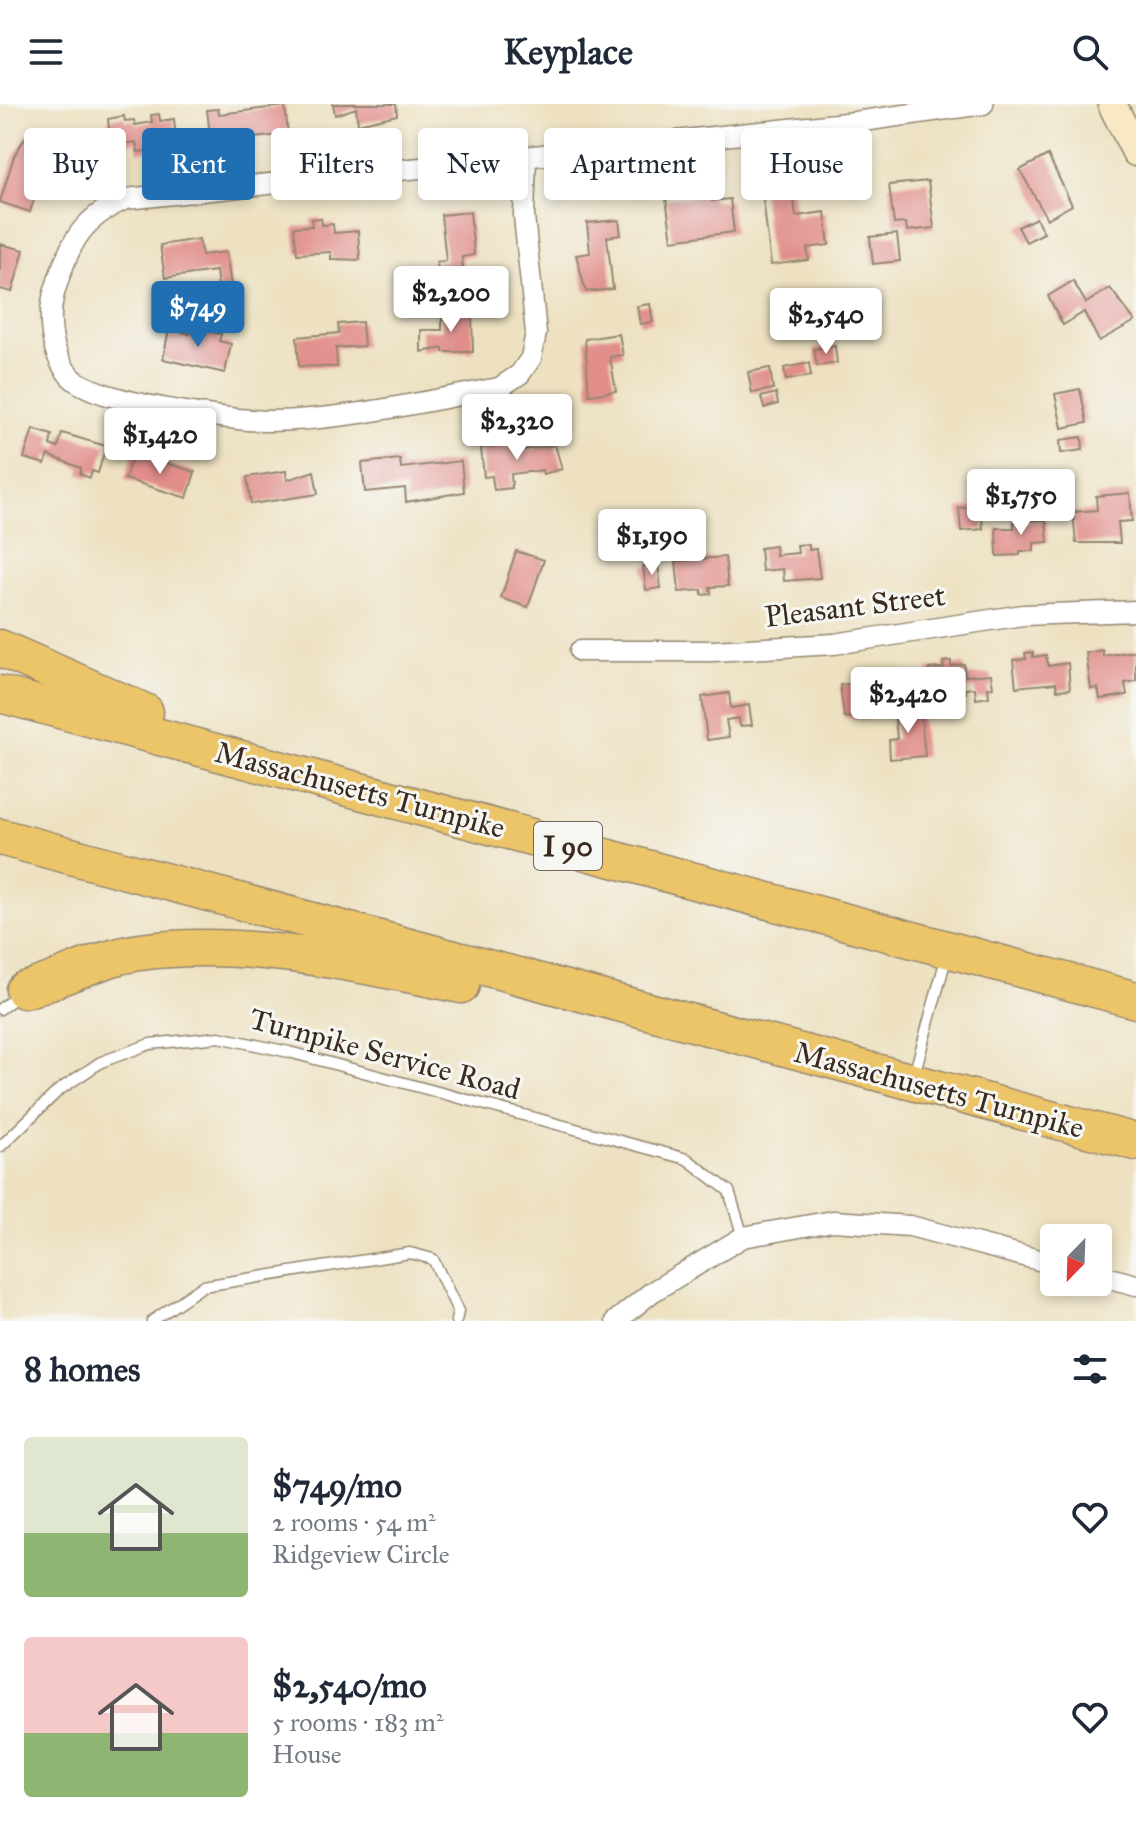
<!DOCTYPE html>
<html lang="en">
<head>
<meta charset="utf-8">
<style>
  body { margin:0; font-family:"IM FELL Great Primer",serif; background:#f6f6f7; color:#1f2937; height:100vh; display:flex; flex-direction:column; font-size:30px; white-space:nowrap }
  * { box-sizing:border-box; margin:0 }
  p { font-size:26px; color:#747a83 }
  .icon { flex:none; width:44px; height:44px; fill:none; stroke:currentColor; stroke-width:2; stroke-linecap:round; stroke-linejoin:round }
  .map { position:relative; height:1217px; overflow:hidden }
  .details { display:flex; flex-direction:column; background:#fff; flex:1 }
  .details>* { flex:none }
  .hud { position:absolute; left:24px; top:24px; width:1088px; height:72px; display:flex; gap:16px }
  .needle { width:52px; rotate:203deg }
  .buttons { position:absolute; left:1040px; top:1120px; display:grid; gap:16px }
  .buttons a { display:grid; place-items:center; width:72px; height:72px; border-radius:8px; background:#fff; box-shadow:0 4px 12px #0003; font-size:40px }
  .price { position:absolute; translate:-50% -68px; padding:0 18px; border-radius:8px; background:#fff; color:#222; font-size:26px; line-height:52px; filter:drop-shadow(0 2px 4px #0008) }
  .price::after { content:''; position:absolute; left:50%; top:48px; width:24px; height:18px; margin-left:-12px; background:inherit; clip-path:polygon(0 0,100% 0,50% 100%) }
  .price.active { background:#1f6fb2; color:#fff }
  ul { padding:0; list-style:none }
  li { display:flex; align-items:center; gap:24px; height:200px; padding:0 24px }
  li span { display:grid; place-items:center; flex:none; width:224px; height:160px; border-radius:8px; color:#555 }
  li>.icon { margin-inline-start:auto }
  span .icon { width:96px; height:96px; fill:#fffc; stroke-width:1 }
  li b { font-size:34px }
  h2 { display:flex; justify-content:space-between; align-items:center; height:96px; padding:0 24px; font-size:34px }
  .chip { padding:0 28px; border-radius:8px; background:#fff; box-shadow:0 4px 12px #0003; font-size:28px; line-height:72px }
  .chip.active { background:#1f6fb2; color:#fff }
  header { display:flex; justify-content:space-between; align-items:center; height:104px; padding:0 24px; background:#fff; font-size:36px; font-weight:800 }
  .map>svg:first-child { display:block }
</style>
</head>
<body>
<header><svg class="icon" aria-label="menu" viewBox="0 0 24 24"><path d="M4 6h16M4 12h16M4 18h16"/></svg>Keyplace<svg class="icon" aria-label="search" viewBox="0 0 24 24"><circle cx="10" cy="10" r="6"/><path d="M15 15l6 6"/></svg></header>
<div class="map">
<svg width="1136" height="1217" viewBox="0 0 1136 1217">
  <rect width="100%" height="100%" fill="#f6f6f2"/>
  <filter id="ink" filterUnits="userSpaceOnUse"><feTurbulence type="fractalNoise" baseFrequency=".0125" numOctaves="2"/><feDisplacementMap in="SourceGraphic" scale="16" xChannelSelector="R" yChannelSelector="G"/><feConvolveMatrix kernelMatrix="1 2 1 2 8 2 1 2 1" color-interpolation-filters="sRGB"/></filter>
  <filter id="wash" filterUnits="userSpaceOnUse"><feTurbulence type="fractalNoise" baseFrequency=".006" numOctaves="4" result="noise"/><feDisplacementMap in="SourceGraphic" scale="32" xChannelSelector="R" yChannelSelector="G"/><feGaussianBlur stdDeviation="1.8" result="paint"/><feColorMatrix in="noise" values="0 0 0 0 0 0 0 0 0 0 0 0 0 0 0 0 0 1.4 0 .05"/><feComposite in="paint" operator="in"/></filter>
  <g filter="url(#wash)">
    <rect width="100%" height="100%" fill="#ede1c1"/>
    <g id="blocks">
      <g fill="#e18e8b">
        <polygon points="333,0 396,0 397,11 358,20 356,4 335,11"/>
        <polygon points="285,2 288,30 211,39 207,6 218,5 219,10"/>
        <polygon points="159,10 160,17 174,15 177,43 138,48 136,38 111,41 108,15 124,12 125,17 134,16 135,21 152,18 151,11"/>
        <polygon points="27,31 36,34 33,41 44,45 32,74 40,77 30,108 0,98 14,52"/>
        <polygon points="1048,51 1072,101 1047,115 1020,66"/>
        <polygon points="928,77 934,124 907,127 906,119 894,120 889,81"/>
        <polygon points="792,82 796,112 825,108 829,141 807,144 809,156 771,161 762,86"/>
        <polygon points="711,90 712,97 730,95 734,128 672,136 666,95"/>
        <polygon points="470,108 474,151 462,153 463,167 438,170 437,158 446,157 441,111"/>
        <polygon points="321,114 322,121 333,120 334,129 358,127 360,156 331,155 331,148 297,150 294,123 312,122 311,115"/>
        <polygon points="1036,114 1044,129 1026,138 1018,123"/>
        <polygon points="619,116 621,131 607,133 613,185 586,188 576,151 590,149 587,119"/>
        <polygon points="897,130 900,157 873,160 870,133"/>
        <polygon points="199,135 202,151 226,148 232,188 219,190 216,167 165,174 160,141"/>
        <polygon points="0,140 24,146 12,188 0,185"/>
        <polygon points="1073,177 1086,199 1110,184 1135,217 1099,237 1084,208 1063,221 1048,192"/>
        <polygon points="650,200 653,218 640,220 637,202"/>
        <polygon points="442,207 472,207 473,248 443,248 443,244 421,248 421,226 442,226"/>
        <polygon points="362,218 364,242 336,244 337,263 299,262 297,233 339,229 338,220"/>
        <polygon points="192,223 221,230 219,237 231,240 225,269 163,255 169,225 190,230"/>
        <polygon points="619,230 623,251 610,253 616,287 589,291 585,235"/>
        <polygon points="835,242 837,259 817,262 814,245"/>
        <polygon points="809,259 811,272 786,276 784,264"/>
        <polygon points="770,264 773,285 752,289 748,268"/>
        <polygon points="1080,285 1087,319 1062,324 1055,290"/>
        <polygon points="776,289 778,300 764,304 761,293"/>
        <polygon points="33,325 52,331 50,341 58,344 62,329 106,342 98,369 92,367 90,374 80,370 81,364 48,351 45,360 24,354"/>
        <polygon points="1082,333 1083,346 1061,349 1060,336"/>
        <polygon points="522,339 523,346 555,341 562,365 543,370 542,366 511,370 512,384 494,386 492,372 484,373 481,344"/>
        <polygon points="133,349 195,368 187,394 125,375"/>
        <polygon points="400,355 401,364 461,357 464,388 406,398 405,384 365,388 362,359"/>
        <polygon points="286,367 287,376 314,367 318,390 251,400 247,373"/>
        <polygon points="1130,389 1132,417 1118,418 1120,439 1076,439 1073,408 1097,406 1096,392"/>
        <polygon points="981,402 983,425 961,427 959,404"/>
        <polygon points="1046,416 1048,438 1034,439 1034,447 1020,447 1020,451 997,452 996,424 1014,424 1014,418"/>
        <polygon points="809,440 809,446 816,445 820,474 784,477 783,465 762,467 760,444 775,442 776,451 798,449 797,441"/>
        <polygon points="516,447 544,456 528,503 501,494"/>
        <polygon points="725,453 728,482 710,483 711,490 702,491 702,486 679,488 676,457"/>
        <polygon points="658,460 661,484 646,486 643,462"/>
        <polygon points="1103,546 1103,552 1136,547 1136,577 1125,579 1127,591 1100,595 1098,584 1091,585 1086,549"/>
        <polygon points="1033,548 1033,553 1046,551 1048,562 1068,559 1070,585 1057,586 1056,579 1016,583 1013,556 1026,555 1025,549"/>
        <polygon points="951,557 951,562 964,560 965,572 991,570 993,583 988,584 989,593 976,595 975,584 965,585 966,589 932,593 929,565 944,564 943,558"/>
        <polygon points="880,577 884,609 865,611 866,615 844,613 840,581"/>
        <polygon points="729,589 731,604 749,601 752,621 740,622 739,614 726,616 729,633 707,636 702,593"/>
        <polygon points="920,603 925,652 890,655 889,636 897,635 894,606"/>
      </g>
    </g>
  </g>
  <g filter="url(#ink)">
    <use href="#blocks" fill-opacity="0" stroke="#948670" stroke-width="2"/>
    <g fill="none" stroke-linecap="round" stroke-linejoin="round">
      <defs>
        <g id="service">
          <polyline points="0,905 20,890"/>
          <polyline points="914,971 947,851"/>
          <polyline points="0,1043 59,986 101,958 150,940 219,933 289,948 687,1055 729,1087 743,1133"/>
          <polyline points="152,1217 203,1182 410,1149 433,1155 458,1207 456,1217"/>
        </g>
        <g id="minor">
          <path d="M526 53 524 112 536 229 531 254 520 270 499 284C424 297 347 316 270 317 233 317 94 299 70 272 50 249 47 213 55 186 69 140 81 114 126 95L855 18 983 0"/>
          <polyline points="580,547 713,547 834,540 1023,511 1136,507"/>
          <polyline points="1098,1171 1136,1181"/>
          <polyline points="616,1217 652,1188 743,1133 833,1117 910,1122 1054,1160"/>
        </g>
        <polyline id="secondary" points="1112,0 1136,48"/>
        <g id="motorway">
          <polyline points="0,544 145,608"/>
          <polyline points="0,590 1136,896"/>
          <polyline points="0,733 1136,1038"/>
          <path d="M24 886C62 875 101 853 140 848 247 834 358 860 461 881"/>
        </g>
      </defs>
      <use href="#service" stroke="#948670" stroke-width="13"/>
      <use href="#minor" stroke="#948670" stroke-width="23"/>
      <use href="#secondary" stroke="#948670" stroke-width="31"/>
      <use href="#motorway" stroke="#948670" stroke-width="39"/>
      <use href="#service" stroke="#fff" stroke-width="10"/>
      <use href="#minor" stroke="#fff" stroke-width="20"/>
      <use href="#secondary" stroke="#f8e8c3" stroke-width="28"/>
      <use href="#motorway" stroke="#edc569" stroke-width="36"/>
    </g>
  </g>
  <g text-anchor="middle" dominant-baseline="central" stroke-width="6" stroke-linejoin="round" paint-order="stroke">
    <rect fill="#f6f6f2" stroke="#73675e" stroke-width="2" x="534" y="718" width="68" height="48" rx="6"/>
    <g font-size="28" font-weight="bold" fill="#3b2a1e">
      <text x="568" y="742">I 90</text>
    </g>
    <g font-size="30" fill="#3b2a1e" stroke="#f6f6f2">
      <text transform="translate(855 502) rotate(-7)">Pleasant Street</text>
      <text transform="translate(360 686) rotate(15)">Massachusetts Turnpike</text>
      <text transform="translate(385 950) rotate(15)">Turnpike Service Road</text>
      <text transform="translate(939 986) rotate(15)">Massachusetts Turnpike</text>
    </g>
  </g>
</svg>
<div class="buttons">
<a><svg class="needle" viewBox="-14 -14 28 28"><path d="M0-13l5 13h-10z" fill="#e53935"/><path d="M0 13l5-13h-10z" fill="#747a83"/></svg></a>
</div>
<b class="price" style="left:451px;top:230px">$2,200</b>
<b class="price active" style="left:198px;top:245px">$749</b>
<b class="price" style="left:826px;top:252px">$2,540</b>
<b class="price" style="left:517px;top:358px">$2,320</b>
<b class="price" style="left:160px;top:372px">$1,420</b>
<b class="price" style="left:1021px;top:433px">$1,750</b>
<b class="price" style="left:652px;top:473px">$1,190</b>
<b class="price" style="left:908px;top:631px">$2,420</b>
<div class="hud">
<a class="chip">Buy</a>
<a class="chip active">Rent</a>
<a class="chip">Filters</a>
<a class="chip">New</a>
<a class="chip">Apartment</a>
<a class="chip">House</a>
</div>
</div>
<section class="details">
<h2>8 homes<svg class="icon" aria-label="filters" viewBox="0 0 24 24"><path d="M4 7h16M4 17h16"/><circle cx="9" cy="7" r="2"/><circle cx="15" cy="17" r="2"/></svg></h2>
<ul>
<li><span style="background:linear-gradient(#dfe7d0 60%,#8fb573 0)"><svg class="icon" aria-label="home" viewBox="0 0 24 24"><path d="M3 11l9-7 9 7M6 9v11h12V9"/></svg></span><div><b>$749/mo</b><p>2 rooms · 54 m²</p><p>Ridgeview Circle</p></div><svg class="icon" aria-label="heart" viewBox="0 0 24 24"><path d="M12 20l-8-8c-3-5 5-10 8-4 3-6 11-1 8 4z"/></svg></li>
<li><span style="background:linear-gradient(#f6c9c9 60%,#8fb573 0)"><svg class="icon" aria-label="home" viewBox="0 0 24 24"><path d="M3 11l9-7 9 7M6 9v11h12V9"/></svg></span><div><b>$2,540/mo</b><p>5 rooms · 183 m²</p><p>House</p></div><svg class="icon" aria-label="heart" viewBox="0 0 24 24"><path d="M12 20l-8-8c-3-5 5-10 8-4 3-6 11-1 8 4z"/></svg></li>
</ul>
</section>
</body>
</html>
